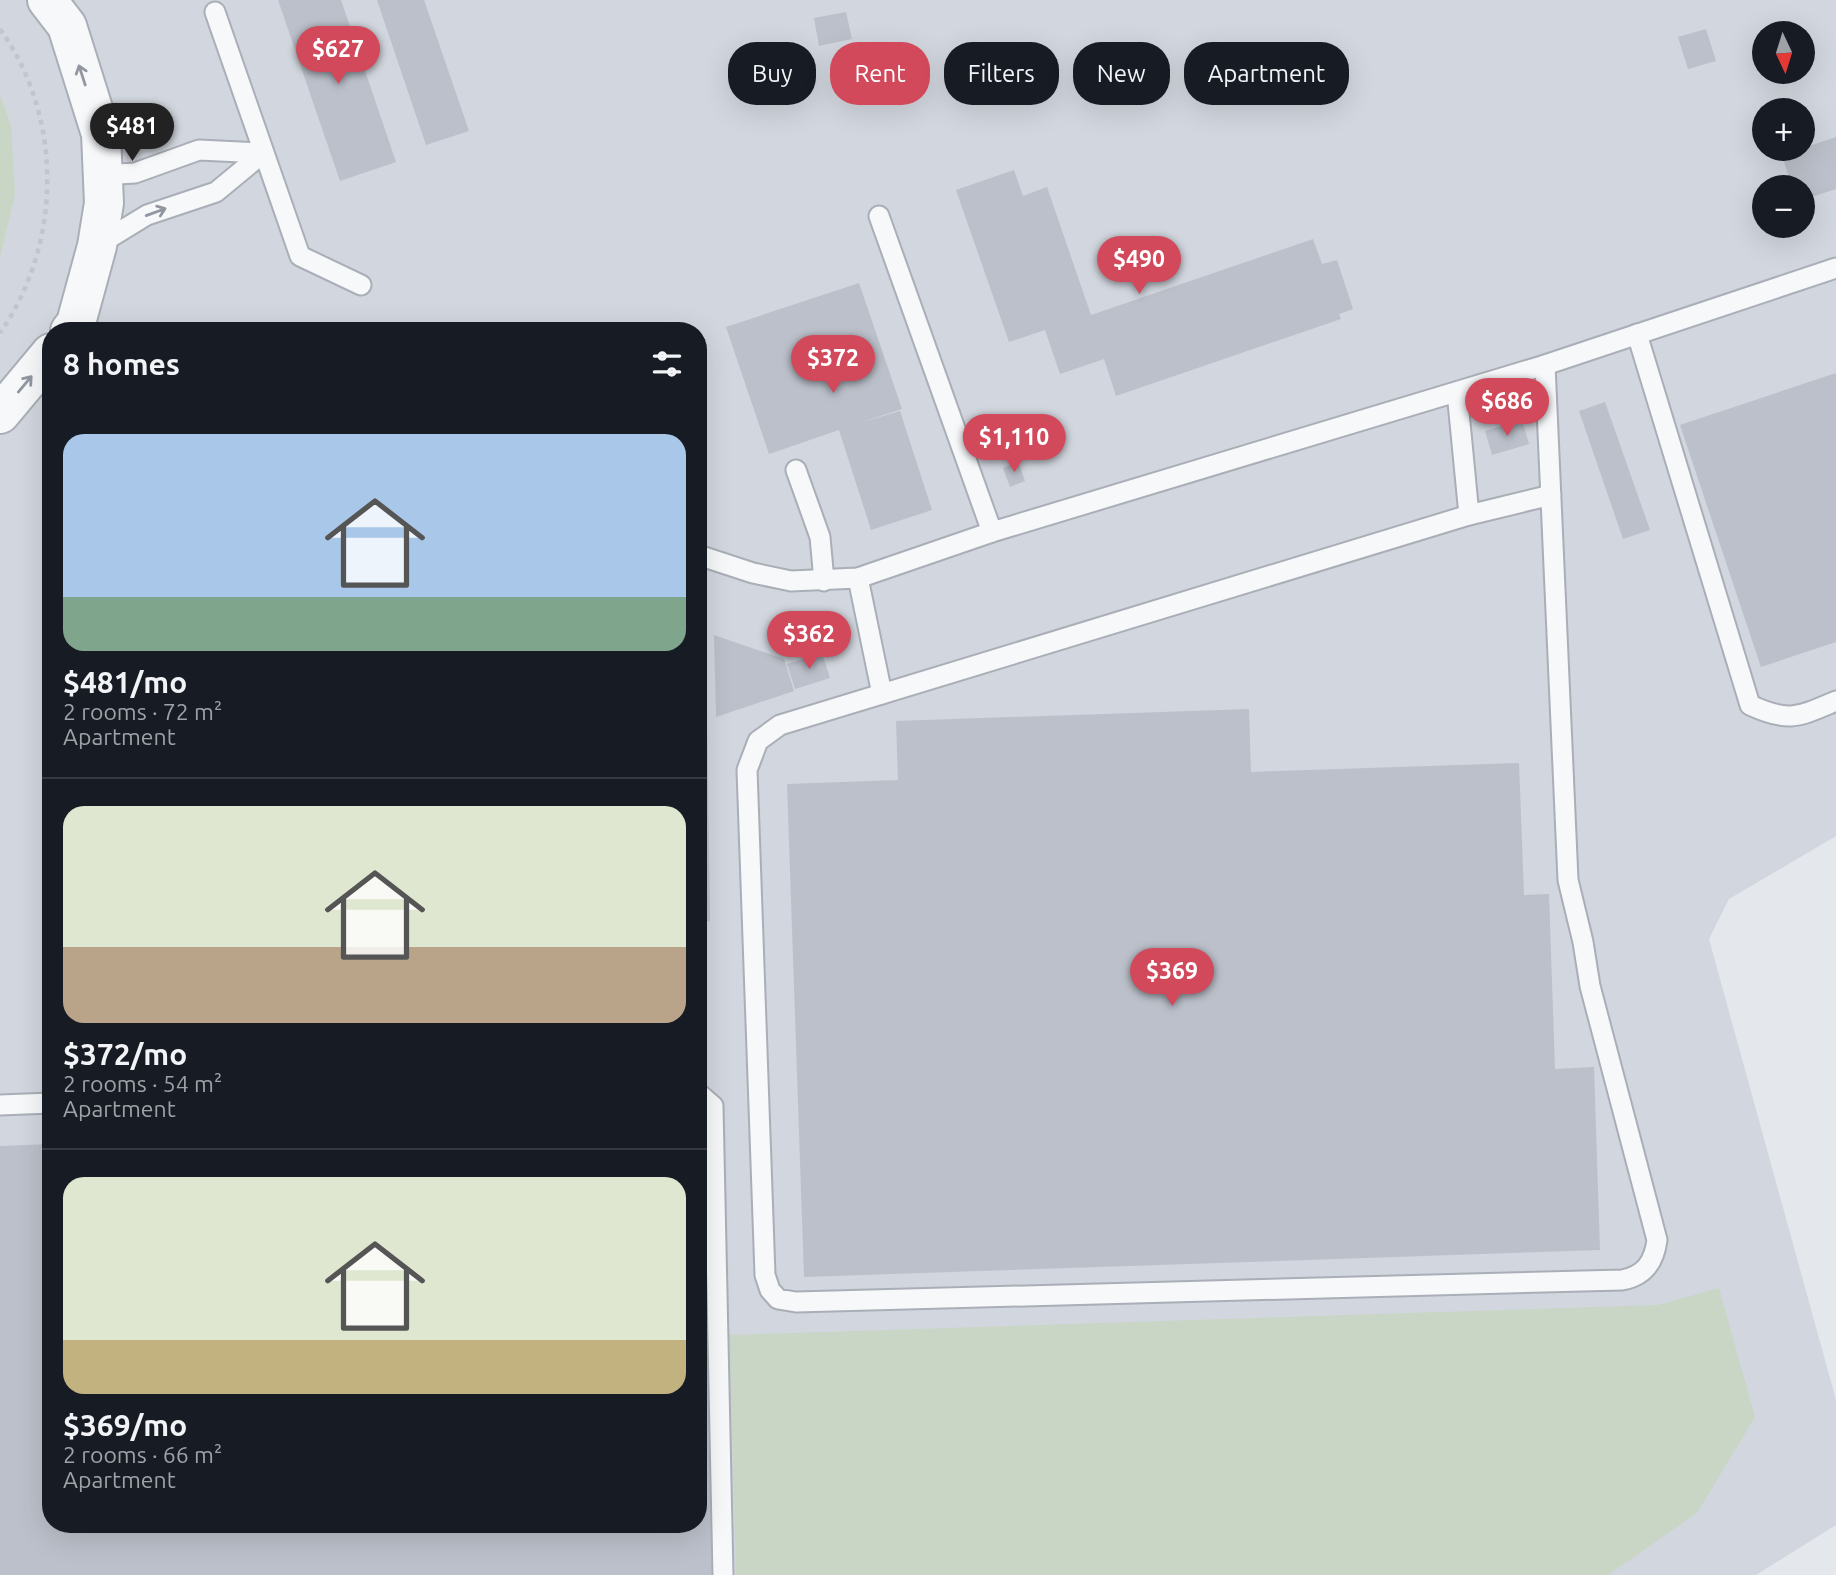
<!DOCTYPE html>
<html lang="en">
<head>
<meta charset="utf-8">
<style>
  body { margin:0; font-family:Ubuntu,sans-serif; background:#20242c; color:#f1f3f6; height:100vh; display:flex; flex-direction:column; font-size:26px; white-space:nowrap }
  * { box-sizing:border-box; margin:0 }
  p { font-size:23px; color:#9ea1a6 }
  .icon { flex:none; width:38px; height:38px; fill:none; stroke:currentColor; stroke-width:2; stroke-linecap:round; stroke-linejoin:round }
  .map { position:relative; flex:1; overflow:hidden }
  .drawer { position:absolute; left:42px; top:322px; width:665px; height:1211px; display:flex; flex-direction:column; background:#171b24; border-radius:28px; box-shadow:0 7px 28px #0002 }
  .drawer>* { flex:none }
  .hud { position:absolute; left:728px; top:42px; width:665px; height:63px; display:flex; gap:14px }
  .needle { width:46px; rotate:176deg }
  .controls { position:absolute; left:1752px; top:21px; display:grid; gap:14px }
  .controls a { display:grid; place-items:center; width:63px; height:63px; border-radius:50%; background:#171b24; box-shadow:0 7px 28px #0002; font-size:35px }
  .price { position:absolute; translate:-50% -60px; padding:0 16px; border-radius:24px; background:#d1495b; color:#fff; font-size:23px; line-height:46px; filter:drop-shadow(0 2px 4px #0008) }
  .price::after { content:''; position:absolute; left:50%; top:42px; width:21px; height:16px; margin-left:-10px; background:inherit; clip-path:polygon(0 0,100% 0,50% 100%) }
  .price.selected { background:#222; color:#fff }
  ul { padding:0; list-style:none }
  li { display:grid; align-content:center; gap:14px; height:371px; padding:0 21px }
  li+li { border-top:2px solid #363941 }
  li span { display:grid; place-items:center; height:217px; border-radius:21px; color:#555 }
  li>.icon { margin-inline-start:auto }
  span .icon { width:126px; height:126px; fill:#fffc; stroke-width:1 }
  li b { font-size:30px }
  h2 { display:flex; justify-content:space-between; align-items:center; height:84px; padding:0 21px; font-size:30px }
  .tag { padding:0 24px; border-radius:28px; background:#171b24; box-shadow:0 7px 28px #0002; font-size:24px; line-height:63px }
  .tag.selected { background:#d1495b; color:#fff }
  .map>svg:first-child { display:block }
</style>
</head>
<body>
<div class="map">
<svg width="1836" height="1575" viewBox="0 0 1836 1575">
  <rect width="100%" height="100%" fill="#e4e7ec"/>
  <path fill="#d2d6de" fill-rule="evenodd" d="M0 0H1836V836L1729 899 1709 939 1836 1400V1525L1756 1575H0ZM1764 33H1802V72H1764ZM1764 110H1802V149H1764ZM1764 187H1802V226H1764ZM51 331H698V1524H51Z"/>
  <g fill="#c9d6c5">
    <polygon points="0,95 11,125 15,194 0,257"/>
    <polygon points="1719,1288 1755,1417 1697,1513 1608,1575 736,1575 729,1335 1658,1305"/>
  </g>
  <g fill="#bbc0ca">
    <polygon points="278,0 341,0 396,162 340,181"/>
    <polygon points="377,0 424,0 469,131 426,145"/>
    <polygon points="846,12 852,39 819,46 814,18"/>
    <polygon points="1706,29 1716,61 1688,69 1678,37"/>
    <polygon points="1836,137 1836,189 1802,200 1802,187 1792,187 1782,155"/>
    <polygon points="1014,170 1023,196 1047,187 1091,315 1313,239 1322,264 1337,260 1353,309 1339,314 1341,319 1116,396 1104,359 1060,374 1045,330 1009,342 956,190"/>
    <polygon points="859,283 902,409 859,423 900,411 932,510 871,530 839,430 769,454 726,327"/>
    <polygon points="1836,373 1836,642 1761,667 1680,425"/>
    <polygon points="1605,402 1650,530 1623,539 1579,411"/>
    <polygon points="1522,420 1529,444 1492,455 1485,431"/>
    <polygon points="1018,462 1025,481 1010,487 1003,468"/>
    <polygon points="698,623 704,625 704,687 698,687"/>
    <polygon points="714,635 784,659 794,691 716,717"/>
    <polygon points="822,653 830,678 795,689 787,664"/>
    <polygon points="1249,709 1251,772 1519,763 1524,895 1549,894 1555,1069 1594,1067 1600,1250 804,1277 787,784 898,780 896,721"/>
    <polygon points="698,713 707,713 710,921 698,922"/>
    <polygon points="51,1144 51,1524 698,1524 698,1162 702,1162 713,1575 0,1575 0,1146"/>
  </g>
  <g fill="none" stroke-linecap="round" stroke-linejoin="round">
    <defs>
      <g id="service">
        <polyline points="215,12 300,256 361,285"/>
        <polyline points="103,175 135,173 199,150 263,153"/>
        <polyline points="879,216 992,532"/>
        <polyline points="98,245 147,215 216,192 263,153"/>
        <path d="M1637 334 1750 705C1789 723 1798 717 1836 701"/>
        <path d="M1545 365 1568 880 1583 942 1590 986 1657 1240C1654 1263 1644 1276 1622 1280L796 1302 778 1299 770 1290 765 1275 747 770 758 741 780 725 1469 515 1551 495"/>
        <polyline points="1457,392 1469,515"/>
        <polyline points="796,470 820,537 824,581"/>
        <polyline points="698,555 753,573 791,581 858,578 992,532 1545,365 1836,268"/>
        <polyline points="858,578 882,694"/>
        <polyline points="698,1093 713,1106 723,1575"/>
        <polyline points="0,1105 51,1103"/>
      </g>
      <g id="tertiary">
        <polyline points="47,0 67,26 101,134 104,203 97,246 76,323 70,331"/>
        <polyline points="0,414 51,353"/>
      </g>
    </defs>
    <use href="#service" stroke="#a9aeb7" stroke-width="23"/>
    <use href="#tertiary" stroke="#a9aeb7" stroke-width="42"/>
    <path stroke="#c2c5cb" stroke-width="4.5" stroke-dasharray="5 5" stroke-linecap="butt" d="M0 29C64 118 62 244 0 333"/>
    <use href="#service" stroke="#f7f8fa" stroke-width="19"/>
    <use href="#tertiary" stroke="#f7f8fa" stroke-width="38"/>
  </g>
  <defs><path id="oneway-shaft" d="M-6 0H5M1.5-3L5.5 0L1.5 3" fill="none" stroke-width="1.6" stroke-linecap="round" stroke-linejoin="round" transform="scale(1.75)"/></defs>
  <g stroke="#9196a0">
    <use href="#oneway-shaft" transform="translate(82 75) rotate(-108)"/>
    <use href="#oneway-shaft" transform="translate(156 212) rotate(-20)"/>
    <use href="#oneway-shaft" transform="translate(25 384) rotate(-50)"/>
  </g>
</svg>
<div class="controls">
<a><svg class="needle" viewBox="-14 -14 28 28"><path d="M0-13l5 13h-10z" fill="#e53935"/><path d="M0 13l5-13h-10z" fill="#9ea1a6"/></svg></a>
<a>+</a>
<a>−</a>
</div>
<b class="price" style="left:338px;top:86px">$627</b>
<b class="price selected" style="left:132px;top:163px">$481</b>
<b class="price" style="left:1139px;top:296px">$490</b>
<b class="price" style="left:833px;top:395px">$372</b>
<b class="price" style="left:1507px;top:438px">$686</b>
<b class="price" style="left:1014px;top:474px">$1,110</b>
<b class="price" style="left:809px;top:671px">$362</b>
<b class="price" style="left:1172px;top:1008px">$369</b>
<div class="hud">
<a class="tag">Buy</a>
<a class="tag selected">Rent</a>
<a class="tag">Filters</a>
<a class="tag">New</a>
<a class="tag">Apartment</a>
</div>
<section class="drawer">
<h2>8 homes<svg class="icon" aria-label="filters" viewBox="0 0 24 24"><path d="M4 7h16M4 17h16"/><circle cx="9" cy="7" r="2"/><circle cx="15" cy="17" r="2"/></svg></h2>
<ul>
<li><span style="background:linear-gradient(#a9c7e8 75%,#7fa58c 0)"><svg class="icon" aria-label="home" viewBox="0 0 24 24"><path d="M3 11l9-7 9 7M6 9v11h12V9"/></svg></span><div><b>$481/mo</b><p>2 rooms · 72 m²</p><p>Apartment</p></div></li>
<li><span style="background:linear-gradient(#dfe7d0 65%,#b9a48a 0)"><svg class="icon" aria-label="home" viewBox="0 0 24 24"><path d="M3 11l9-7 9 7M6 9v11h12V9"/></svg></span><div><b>$372/mo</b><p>2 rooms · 54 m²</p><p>Apartment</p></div></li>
<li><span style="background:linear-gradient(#dfe7d0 75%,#c2b280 0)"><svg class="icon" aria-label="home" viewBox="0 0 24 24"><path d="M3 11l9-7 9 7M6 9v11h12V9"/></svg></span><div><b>$369/mo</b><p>2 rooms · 66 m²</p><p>Apartment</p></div></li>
</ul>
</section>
</div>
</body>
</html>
